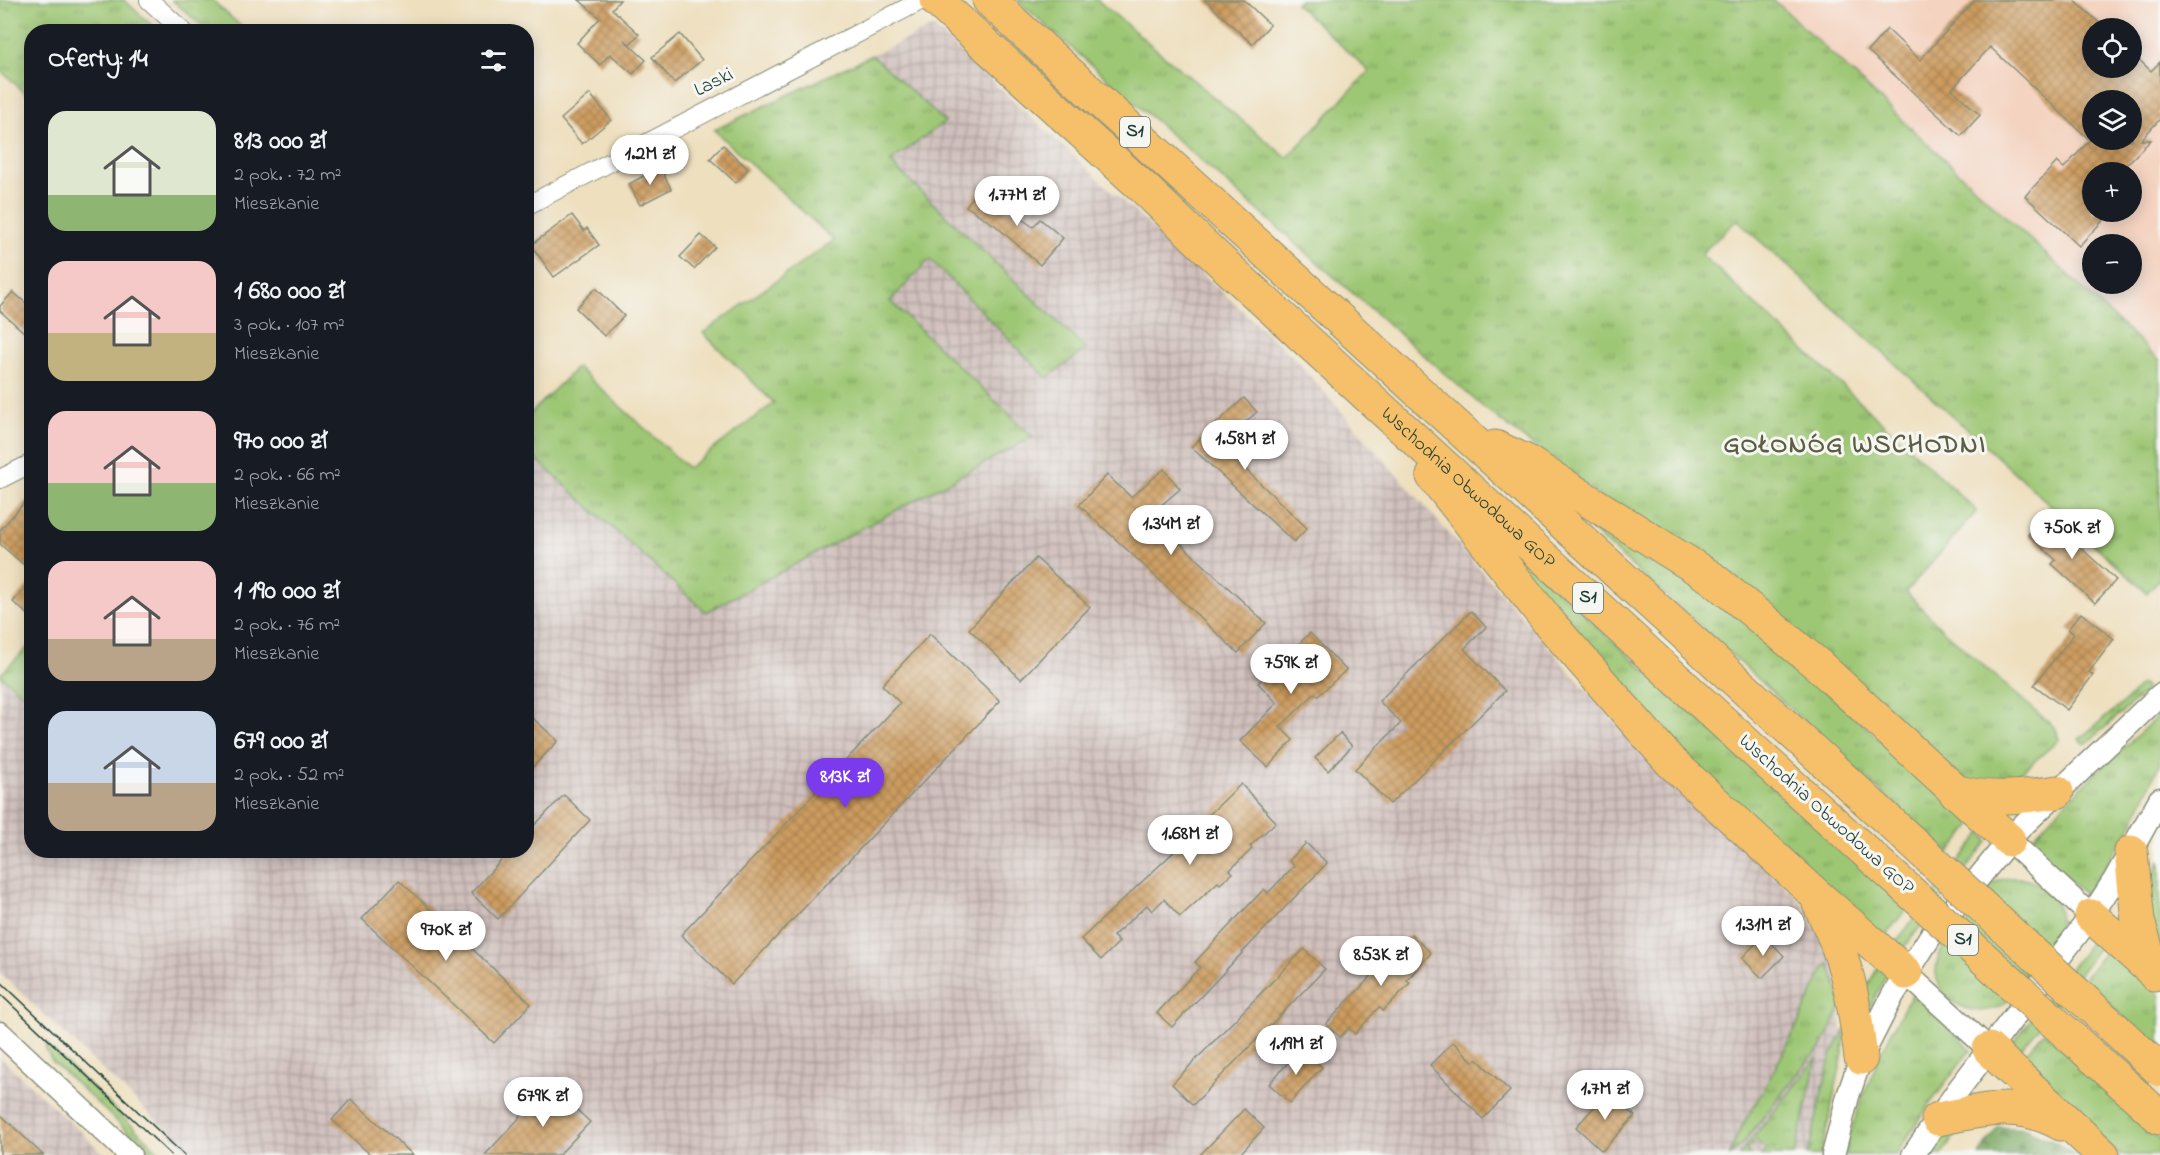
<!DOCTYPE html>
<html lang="pl">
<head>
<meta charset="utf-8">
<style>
  body { margin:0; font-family:"Indie Flower",sans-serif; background:#242831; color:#f1f3f6; height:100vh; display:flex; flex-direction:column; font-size:22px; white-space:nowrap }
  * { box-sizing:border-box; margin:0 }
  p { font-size:20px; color:#9ea1a6 }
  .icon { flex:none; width:33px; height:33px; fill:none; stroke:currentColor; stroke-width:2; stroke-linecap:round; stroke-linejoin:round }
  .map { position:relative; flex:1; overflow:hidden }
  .drawer { position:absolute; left:24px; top:24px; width:510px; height:834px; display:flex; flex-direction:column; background:#171b24; border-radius:24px; box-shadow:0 3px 15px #0003 }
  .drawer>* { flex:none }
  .tools { position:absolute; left:2082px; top:18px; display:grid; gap:12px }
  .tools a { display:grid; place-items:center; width:60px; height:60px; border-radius:50%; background:#171b24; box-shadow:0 3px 15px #0003; font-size:30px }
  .price { position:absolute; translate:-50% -51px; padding:0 14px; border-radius:21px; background:#fff; color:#222; font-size:20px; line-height:39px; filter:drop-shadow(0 2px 3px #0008) }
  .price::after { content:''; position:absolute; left:50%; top:36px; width:18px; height:14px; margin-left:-9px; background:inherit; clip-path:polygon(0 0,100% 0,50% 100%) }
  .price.current { background:#7c3aed; color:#fff }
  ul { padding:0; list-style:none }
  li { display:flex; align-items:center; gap:18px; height:150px; padding:0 24px }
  li span { display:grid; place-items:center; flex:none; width:168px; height:120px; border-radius:18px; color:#555 }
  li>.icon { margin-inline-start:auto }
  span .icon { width:72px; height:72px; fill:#fffc; stroke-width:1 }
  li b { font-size:26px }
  h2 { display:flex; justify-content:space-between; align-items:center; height:72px; padding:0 24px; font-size:26px }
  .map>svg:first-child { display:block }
</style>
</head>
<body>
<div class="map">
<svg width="2160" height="1155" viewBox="0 0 2160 1155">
  <defs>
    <pattern id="industrial-grid" width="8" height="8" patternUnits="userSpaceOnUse" patternTransform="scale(1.5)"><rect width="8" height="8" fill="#d0c0bc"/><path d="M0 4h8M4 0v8" fill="none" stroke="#a89d9a"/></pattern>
    <pattern id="grass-tufts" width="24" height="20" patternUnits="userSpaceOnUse" patternTransform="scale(1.5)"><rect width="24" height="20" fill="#9ec774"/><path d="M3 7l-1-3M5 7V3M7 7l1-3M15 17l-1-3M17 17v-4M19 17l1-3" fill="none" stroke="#80a360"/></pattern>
    <pattern id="forest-firs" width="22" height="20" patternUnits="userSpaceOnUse" patternTransform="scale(1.5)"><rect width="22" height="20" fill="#7eac66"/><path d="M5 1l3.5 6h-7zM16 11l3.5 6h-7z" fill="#678d55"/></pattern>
    <pattern id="building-cross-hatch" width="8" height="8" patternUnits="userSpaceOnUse" patternTransform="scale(1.5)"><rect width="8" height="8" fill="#cd9c5f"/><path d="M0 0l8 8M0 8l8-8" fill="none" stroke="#a6804f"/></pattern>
  </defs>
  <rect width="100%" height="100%" fill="#f6f6f2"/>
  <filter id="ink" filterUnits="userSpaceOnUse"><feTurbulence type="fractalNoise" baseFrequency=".0167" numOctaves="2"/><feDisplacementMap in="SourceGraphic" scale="12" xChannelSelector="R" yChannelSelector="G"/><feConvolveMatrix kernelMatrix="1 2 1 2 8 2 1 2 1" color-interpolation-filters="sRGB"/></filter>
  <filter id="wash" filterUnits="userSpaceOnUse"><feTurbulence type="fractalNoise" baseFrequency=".008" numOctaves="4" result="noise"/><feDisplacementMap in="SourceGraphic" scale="24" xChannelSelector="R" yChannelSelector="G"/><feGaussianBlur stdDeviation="1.35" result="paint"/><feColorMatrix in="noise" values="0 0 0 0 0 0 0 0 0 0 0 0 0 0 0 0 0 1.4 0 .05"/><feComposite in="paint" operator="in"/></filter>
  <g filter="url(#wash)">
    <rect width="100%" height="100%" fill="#eedfbe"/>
    <path fill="#f4d3c0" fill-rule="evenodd" d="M1774 0H2160V361L1901 120ZM2092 28H2132V68H2092ZM2092 100H2132V140H2092ZM2092 172H2132V212H2092ZM2092 244H2132V284H2092Z"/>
    <g fill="url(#industrial-grid)">
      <polygon points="933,27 1296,360 1611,718 1802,903 1837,968 1843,1054 1821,1155 193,1155 0,973 1,674 31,701 32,850 526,850 527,451 707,612 1032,437 890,301 931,259 1046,378 1085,349 890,161 945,122 872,55"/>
      <polygon points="0,1057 105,1155 0,1155"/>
    </g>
    <g fill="url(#grass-tufts)" stroke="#5e8254" stroke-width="1.5">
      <polygon points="0,0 124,0 158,31 32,32 31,98 0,70"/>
      <polygon points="172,0 212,0 246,31 208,31"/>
      <polygon points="1017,0 1097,0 1287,158 1369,71 1296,4 1300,0 1774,0 2160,361 2160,578 2147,593 1737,220 1701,254 1977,511 1906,592 1944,631 2056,729 2059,740 1999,791 1980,790 1483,407"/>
      <polygon points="872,55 945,122 890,162 1086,349 1047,378 930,259 890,301 1033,437 706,612 527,451 527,417 577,367 688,468 774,403 703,333 834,240 714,130"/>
      <polygon points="1560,495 1754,626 1973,824 1948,854 1693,619 1557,501"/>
      <polygon points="1519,556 1907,908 1883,939 1690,764 1517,564"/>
      <polygon points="31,644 31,701 0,675"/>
      <polygon points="2141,684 2146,687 2145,692 2086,744 2082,743 2079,739 2128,699"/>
      <polygon points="2160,714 2160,763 2133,823 2088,892 2086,891 2086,894 2084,894 2028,842 2072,796"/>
      <polygon points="1982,832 1988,841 1901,951 1892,947"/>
      <polygon points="2160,860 2160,957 2141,897"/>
      <path d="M2021 878C2050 885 2069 908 2055 938 2050 951 2040 961 2031 972 2023 981 2015 996 2005 1003 1986 1016 1960 1012 1945 994 1920 964 1953 933 1970 910 1977 902 1985 889 1994 883 2003 878 2011 877 2021 878Z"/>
      <polygon points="2094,938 2103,942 2038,1029 2014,1057 2008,1049"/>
      <polygon points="2108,947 2160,995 2160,1052 2084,979"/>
      <path d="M1829 964 1843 1004 1820 1050 1811 1057 1743 1143 1730 1155C1736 1131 1754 1108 1766 1085 1787 1047 1806 1008 1824 968Z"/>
      <polygon points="1880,964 1888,972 1868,1011 1863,993"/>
      <path d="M1914 995 1971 1049 1924 1112 1896 1155H1844C1858 1102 1880 1052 1906 1004L1908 1002 1911 996Z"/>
      <polygon points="1845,1029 1843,1054 1821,1155 1808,1155 1830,1058"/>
      <polygon points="2044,1032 2160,1140 2160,1155 2119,1155 2019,1061"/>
      <polygon points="46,1042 49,1045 48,1046 163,1155 153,1155 53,1062 46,1050"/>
      <polygon points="1817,1058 1795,1155 1761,1155 1766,1149 1756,1140 1746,1150 1751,1155 1739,1155"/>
      <polygon points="1963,1125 1941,1155 1930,1155 1942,1139"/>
    </g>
    <polygon fill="url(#forest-firs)" stroke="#4e744d" stroke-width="1.5" points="1998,1127 2026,1129 2058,1144 2075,1155 1979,1155"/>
    <g id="blocks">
      <g fill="url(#building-cross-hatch)" fill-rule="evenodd">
        <polygon points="579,0 620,0 612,9 639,34 630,44 624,40 646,60 633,74 610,54 600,65 577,43 600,18"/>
        <polygon points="1205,0 1244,0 1270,25 1252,44"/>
        <path d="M1975 0H2074L2105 28H2092V68H2132V53L2151 71 2160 62V119L2141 140H2151L2119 172H2092V212H2111L2079 246 2025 196 2057 162 2064 168 2090 140 1990 47 1952 89 1980 115 1961 136 1868 51 1887 29 1920 60ZM2092 100H2132V140H2092Z"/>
        <polygon points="680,34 702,60 674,83 652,57"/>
        <polygon points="590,94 611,120 582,144 561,119"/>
        <polygon points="723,145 748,169 736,183 710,159"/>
        <polygon points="660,167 671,189 640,205 629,184"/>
        <polygon points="980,188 1033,227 1040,219 1063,238 1040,265 996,226 966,206"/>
        <polygon points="572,215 584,231 587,228 599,245 554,277 531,245"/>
        <polygon points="701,235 715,247 694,269 680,257"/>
        <polygon points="596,288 624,316 604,336 576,308"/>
        <polygon points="13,292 32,308 32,339 0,311 0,306"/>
        <polygon points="1244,398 1257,412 1219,444 1307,528 1294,542 1191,447"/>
        <polygon points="1164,469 1180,489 1150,515 1266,623 1238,653 1079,505 1107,475 1131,497"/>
        <polygon points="32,494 32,572 0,544 0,530"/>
        <polygon points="2045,515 2116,580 2095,603 2052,564 2056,560 2028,535"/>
        <polygon points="1036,558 1090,607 1021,679 969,629"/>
        <polygon points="32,581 32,618 13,602"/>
        <polygon points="1471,611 1486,627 1464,649 1505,691 1390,804 1355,769 1401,723 1379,701"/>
        <polygon points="2081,613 2114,639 2089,672 2093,675 2067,710 2034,685 2074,634 2068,629"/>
        <polygon points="1310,633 1346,670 1318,696 1315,693 1280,727 1293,740 1268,767 1240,741 1277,703 1258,683"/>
        <polygon points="930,634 1000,701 732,984 681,935 900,703 882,685"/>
        <polygon points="526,712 558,741 526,774"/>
        <polygon points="1340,733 1352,746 1328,771 1315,758"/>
        <polygon points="1241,784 1276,822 1250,846 1252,849 1230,870 1233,873 1220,884 1218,882 1180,917 1164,899 1152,911 1147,905 1113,936 1119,942 1101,960 1081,939 1195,832 1193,830"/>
        <polygon points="564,795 590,820 498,919 471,893 511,850 526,850 526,834"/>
        <polygon points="1306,843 1327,863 1172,1027 1157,1013 1200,967 1195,962 1264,889 1268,893 1294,866 1289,861"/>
        <polygon points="399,880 531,1004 494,1043 362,919"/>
        <polygon points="1411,934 1431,953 1407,980 1410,983 1383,1011 1379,1007 1355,1034 1349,1028 1340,1037 1326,1024"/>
        <polygon points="1764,935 1784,956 1762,978 1742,958"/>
        <polygon points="1304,949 1325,969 1193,1105 1172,1084"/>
        <polygon points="1453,1042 1474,1062 1477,1059 1510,1091 1483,1119 1430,1065"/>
        <polygon points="1301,1048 1322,1067 1290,1103 1269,1084"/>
        <polygon points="550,1085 590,1122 559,1155 485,1155"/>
        <polygon points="1608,1092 1635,1116 1602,1151 1576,1127"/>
        <polygon points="351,1099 413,1155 371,1155 332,1120"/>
        <polygon points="1244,1109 1264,1128 1239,1155 1200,1155"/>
        <polygon points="0,1114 43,1155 0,1155"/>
      </g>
    </g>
  </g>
  <g filter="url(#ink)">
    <use href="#blocks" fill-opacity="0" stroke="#868e79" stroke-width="1.5"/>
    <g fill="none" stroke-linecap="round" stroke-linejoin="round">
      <defs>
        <g id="minor">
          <polyline points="149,0 184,32"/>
          <polyline points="526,206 922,0"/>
          <polyline points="0,479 32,463"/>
        </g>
        <g id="tertiary">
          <polyline points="2009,840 2091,916"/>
          <polyline points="1906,973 1989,1049"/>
          <polyline points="0,1033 130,1155"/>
          <polyline points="1833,1155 1848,1096 1861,1058 1893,995 1930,937 2017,831 2160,695"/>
          <polyline points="1913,1155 1958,1090 2091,916 2115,879 2160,799"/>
        </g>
        <g id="motorway">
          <path id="s1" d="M936 0 1147 191 1214 255 1783 777"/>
          <polyline points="989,0 1813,751"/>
          <polyline points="1495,447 1524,460 1712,578 1817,664 2009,840"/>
          <polyline points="1433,476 1551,625 1670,761 1813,892 1906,973"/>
          <path d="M1954 791C1990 801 2022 797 2057 792"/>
          <polyline points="2131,852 2138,921 2154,974"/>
          <path d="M1819 904C1847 958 1854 999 1861 1058"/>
          <polyline points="2091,916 2152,971"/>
          <polyline points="1989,1049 2103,1155"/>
          <polyline points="2143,1102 2160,1118"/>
          <path d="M1938 1119C1984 1110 2018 1100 2061 1124"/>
        </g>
      </defs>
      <use href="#minor" stroke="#868e79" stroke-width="20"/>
      <use href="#tertiary" stroke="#868e79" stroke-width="25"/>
      <use href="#motorway" stroke="#868e79" stroke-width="35"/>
      <use href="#minor" stroke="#fff" stroke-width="18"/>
      <use href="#tertiary" stroke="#fff" stroke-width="22"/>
      <use href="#motorway" stroke="#f6c06b" stroke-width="33"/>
      <g stroke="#1f3d34" stroke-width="1.5">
        <polyline points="0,981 184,1155"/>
        <polyline points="0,994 171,1155"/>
      </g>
      <defs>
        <g id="motorway-bridge">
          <polyline points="1813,751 2160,1070"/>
          <polyline points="1783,777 2143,1102"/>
        </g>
      </defs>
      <use href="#motorway-bridge" stroke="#868e79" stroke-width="35" stroke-linecap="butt"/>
      <use href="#motorway-bridge" stroke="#f6c06b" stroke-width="33"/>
    </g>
  </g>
  <g text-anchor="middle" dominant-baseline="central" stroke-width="6" stroke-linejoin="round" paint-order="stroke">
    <g fill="#f6f6f2" stroke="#60746d" stroke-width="1.5">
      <rect x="1120" y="117" width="30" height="30" rx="4.5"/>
      <rect x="1573" y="583" width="30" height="30" rx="4.5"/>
      <rect x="1948" y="925" width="30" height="30" rx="4.5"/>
    </g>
    <g font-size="18" font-weight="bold" fill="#1f3d34">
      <text x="1135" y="132">S1</text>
      <text x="1588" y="598">S1</text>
      <text x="1963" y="940">S1</text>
    </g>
    <g font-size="20" fill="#1f3d34" stroke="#f6f6f2">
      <text transform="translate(714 83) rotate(-27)">Laski</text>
      <text stroke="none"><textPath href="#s1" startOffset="722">Wschodnia Obwodowa GOP</textPath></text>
      <text transform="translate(1826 815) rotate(42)">Wschodnia Obwodowa GOP</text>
    </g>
    <g font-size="26" font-weight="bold" letter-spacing="1.5" fill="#5c5e43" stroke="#f6f6f2">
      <text x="1855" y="446">GOŁONÓG WSCHODNI</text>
    </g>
  </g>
</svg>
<div class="tools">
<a><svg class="icon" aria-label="locate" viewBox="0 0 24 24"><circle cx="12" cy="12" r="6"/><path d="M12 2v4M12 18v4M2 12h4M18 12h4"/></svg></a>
<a><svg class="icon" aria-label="layers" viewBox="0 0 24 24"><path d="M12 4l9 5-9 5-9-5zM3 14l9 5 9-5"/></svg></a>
<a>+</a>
<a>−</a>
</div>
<b class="price" style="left:650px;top:186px">1.2M zł</b>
<b class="price" style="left:1017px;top:227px">1.77M zł</b>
<b class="price" style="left:1245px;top:471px">1.58M zł</b>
<b class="price" style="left:1171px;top:556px">1.34M zł</b>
<b class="price" style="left:2072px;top:560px">750K zł</b>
<b class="price" style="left:1291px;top:695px">759K zł</b>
<b class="price current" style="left:845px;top:809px">813K zł</b>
<b class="price" style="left:1190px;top:866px">1.68M zł</b>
<b class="price" style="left:1763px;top:957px">1.31M zł</b>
<b class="price" style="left:446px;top:962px">970K zł</b>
<b class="price" style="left:1381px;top:987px">853K zł</b>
<b class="price" style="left:1296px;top:1076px">1.19M zł</b>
<b class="price" style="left:1605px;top:1121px">1.7M zł</b>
<b class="price" style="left:543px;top:1128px">679K zł</b>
<section class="drawer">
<h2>Oferty: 14<svg class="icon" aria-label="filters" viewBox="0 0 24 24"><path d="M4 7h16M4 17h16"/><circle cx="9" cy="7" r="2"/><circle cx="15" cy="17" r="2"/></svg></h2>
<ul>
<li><span style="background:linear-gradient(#dfe7d0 70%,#8fb573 0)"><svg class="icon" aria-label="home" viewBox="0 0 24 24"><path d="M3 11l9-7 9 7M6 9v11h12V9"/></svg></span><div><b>813 000 zł</b><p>2 pok. · 72 m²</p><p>Mieszkanie</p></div></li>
<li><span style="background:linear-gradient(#f6c9c9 60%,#c2b280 0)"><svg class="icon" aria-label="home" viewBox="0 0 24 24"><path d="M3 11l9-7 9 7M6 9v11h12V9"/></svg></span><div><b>1 680 000 zł</b><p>3 pok. · 107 m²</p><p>Mieszkanie</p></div></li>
<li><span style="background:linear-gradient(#f6c9c9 60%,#8fb573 0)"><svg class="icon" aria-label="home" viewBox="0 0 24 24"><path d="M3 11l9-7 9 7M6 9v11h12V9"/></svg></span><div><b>970 000 zł</b><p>2 pok. · 66 m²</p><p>Mieszkanie</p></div></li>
<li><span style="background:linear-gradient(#f6c9c9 65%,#b9a48a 0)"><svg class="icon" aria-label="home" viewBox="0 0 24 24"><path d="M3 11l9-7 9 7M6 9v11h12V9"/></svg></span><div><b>1 190 000 zł</b><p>2 pok. · 76 m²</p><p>Mieszkanie</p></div></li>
<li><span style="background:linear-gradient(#c9d6e8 60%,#b9a48a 0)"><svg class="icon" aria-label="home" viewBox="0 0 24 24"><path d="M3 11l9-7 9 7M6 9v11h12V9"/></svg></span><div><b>679 000 zł</b><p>2 pok. · 52 m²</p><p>Mieszkanie</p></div></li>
</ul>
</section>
</div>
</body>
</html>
